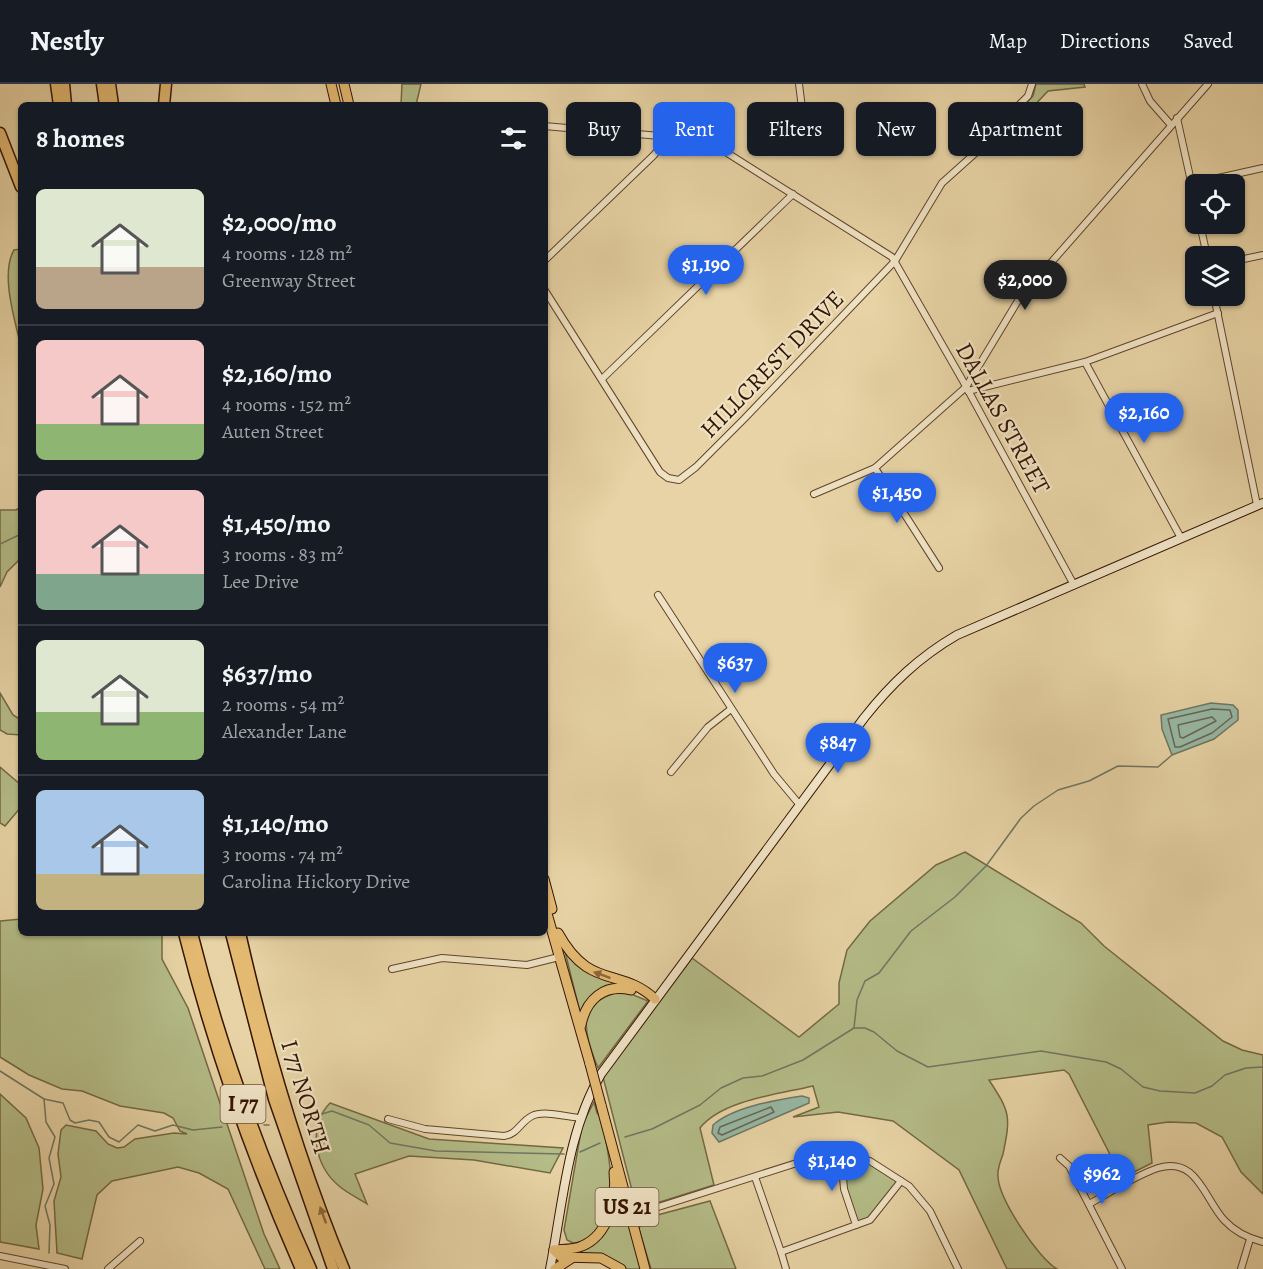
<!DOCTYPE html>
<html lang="en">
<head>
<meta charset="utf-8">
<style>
  body { margin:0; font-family:Alegreya,serif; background:#20242c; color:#f1f3f6; height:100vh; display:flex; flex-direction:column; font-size:22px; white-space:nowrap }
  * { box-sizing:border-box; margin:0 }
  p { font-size:20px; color:#9ea1a6 }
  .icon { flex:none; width:33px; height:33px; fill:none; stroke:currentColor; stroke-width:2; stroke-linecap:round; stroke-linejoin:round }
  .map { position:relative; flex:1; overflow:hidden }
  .side { position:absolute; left:18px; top:18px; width:530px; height:834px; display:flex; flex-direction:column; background:#171b24; border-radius:9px; box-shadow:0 2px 4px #0004 }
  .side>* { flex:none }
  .guide { position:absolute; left:566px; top:18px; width:570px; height:54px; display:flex; gap:12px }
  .fabs { position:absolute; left:1185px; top:90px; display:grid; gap:12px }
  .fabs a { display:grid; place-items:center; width:60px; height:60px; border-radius:9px; background:#171b24; box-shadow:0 2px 4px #0004; font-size:30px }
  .price { position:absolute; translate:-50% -51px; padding:0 14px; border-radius:21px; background:#2563eb; color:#fff; font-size:20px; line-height:39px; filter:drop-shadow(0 2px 3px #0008) }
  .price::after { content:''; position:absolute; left:50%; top:36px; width:18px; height:14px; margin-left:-9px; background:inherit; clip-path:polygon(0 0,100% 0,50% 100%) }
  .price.selected { background:#222; color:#fff }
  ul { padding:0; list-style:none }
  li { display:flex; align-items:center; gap:18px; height:150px; padding:0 18px }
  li+li { border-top:2px solid #363941 }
  li span { display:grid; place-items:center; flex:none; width:168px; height:120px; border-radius:9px; color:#555 }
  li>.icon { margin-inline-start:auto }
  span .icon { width:72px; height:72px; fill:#fffc; stroke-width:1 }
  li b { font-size:26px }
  h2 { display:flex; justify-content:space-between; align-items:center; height:72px; padding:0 18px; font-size:26px }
  .tag { padding:0 21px; border-radius:9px; background:#171b24; box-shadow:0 2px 4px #0004; font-size:21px; line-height:54px }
  .tag.selected { background:#2563eb; color:#fff }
  header { display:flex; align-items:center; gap:36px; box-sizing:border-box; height:84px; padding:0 30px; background:#171b24; border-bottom:2px solid #363941 }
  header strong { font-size:28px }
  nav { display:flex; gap:33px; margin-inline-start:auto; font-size:21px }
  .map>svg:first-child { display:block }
</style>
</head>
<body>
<header>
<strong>Nestly</strong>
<nav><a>Map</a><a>Directions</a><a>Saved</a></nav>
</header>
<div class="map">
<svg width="1263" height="1185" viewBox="0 0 1263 1185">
  <rect width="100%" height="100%" fill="#e7d3a5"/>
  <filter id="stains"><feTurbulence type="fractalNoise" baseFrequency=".00333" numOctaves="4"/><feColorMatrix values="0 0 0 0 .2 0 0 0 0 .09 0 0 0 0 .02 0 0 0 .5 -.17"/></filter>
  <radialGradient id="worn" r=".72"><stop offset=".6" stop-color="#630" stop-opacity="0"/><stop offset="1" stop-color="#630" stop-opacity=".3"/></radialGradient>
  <g fill="#b4bc87" stroke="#746844" stroke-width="1.5">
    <polygon points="402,0 421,0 416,21 401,21"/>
    <polygon points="1036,0 1084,0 1085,3 1048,7 1007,50 1009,53 1000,56 1000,47 1033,12"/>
    <path d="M21 165V263C15 236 0 190 14 166Z"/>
    <polygon points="21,423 21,474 7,488 0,503 0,426 16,426"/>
    <polygon points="0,609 13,631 21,636 21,651 7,650 0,646"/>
    <polygon points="0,683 21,701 21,723 5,742 0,739"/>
    <path d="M965 768 1081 839 1104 862 1223 957 1242 966 1263 971V1110L1241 1088 1222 1053 1196 1039 1168 1038 1148 1041 1152 1079 1122 1094 1069 990 1064 986 989 996C1010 1028 1011 1032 1003 1070 1001 1076 997 1085 998 1092 998 1114 1038 1174 1057 1185H1007L959 1086 893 1037 838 1028 793 1033 819 1023 813 1002C780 1010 722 1016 700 1044L714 1101 641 1124 636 1122 603 993 692 874 799 953 839 920V899L847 866 870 837 936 781Z"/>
    <polygon points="21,835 21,849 162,849 162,875 188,924 264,1150 280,1185 265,1185 228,1105 199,1089 178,1083 112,1097 97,1111 82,1175 57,1169 54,1117 61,1093 58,1070 61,1046 66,1041 96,1047 108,1060 117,1064 124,1063 135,1055 174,1049 187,1050 180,1047 173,1034 164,1029 120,1022 82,1007 62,1005 29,991 0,973 0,837"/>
    <polygon points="563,860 569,872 627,902 613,903 581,932"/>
    <path d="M624 907 648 917 598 984C583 946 574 917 624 907Z"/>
    <polygon points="0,1010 26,1034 39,1064 43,1105 36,1141 39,1165 0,1158"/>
    <path d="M594 1018 597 1029 602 1035C608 1071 620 1110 599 1143 593 1152 585 1160 573 1159L567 1156 564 1146 582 1041Z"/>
    <path d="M330 1019 429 1055 563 1064 550 1089 474 1076 409 1072 355 1090 367 1120C358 1114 347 1109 339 1102 315 1082 307 1043 330 1019Z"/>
    <polygon points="841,1070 860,1073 901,1097 877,1130 856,1141 848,1118"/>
    <polygon points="616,1094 641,1185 624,1185 620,1181 561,1168 598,1155"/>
    <polygon points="710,1117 736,1185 651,1185 639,1145 641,1139 650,1133"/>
  </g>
  <g fill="#97b8a5" stroke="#6f7663" stroke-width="1.5">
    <polygon points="1065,20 1071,23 1070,31 1043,57 1034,58 1028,50 1029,44 1054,25"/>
    <polygon points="1211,619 1233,621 1238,626 1238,636 1214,655 1172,671 1162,645 1161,631"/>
    <path d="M802 1012 809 1014V1019L719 1058 712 1049 713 1041C733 1023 776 1016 802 1012Z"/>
  </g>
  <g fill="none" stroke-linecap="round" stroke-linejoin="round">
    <g stroke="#666653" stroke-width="1.5">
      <polygon points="1212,625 1230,626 1232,633 1212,649 1180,663 1175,663 1168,635"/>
      <polygon points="1212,633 1216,637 1183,654 1180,653 1178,641"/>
      <polygon points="771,1023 774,1028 722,1051 718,1049 720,1043"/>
    </g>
    <g stroke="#6f7663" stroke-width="1.5">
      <polyline points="0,460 21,450"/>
      <polyline points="854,944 857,916 865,897 879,889 911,847 955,813 986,782 1021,734 1034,722 1058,706 1089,697 1118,682 1158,683 1172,671"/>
      <polyline points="0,987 44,1015 46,1038 55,1053 49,1074 54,1100 45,1122 50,1141 49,1169"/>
      <polyline points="44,1015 63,1019 70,1036 75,1039 89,1036 99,1038 109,1053 119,1058 138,1041 155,1047 173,1041 193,1046 222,1043"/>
      <polyline points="308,1034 332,1027 369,1041 390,1059 436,1067 564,1070"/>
      <polyline points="264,1041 269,1041"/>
      <polyline points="625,1053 652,1045 700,1021 721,1004 743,994 762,992 803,976 854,944 865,944 874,948 897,967 928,983 1041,967 1106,978 1121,985 1143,1003 1160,1007 1195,1009 1212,1002 1225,991 1246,984 1263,983"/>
      <polyline points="580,1068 600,1059"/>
    </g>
    <defs>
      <g id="minor">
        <polyline points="799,0 803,32"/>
        <polyline points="1142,0 1150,17 1171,41"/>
        <polyline points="1177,34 1196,120"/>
        <polyline points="544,42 695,55 713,60 892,173 963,297 1074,501"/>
        <polyline points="1191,100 1263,84"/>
        <polyline points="1200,140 1207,172"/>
        <polyline points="544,177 654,71 668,53"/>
        <polyline points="1234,177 1263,171"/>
        <polyline points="544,205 660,388 668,394 679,396 696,383 744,335 895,177 942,99 991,55 1004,36 1028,12 1032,0"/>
        <polyline points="1214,212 1257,421"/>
        <polyline points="1085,278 1181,454"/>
        <polyline points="602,295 793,110"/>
        <polyline points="968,307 1085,278 1218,229"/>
        <polyline points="875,384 939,484"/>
        <polyline points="814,410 875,384 966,303 1019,215 1208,0"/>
        <polyline points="658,511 774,690 799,720"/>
        <polyline points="671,688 708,643 731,625"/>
        <polyline points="392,885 442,874 527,881 559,873"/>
        <path d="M388 1035 425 1045 504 1052C518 1050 520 1038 532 1032 544 1026 567 1033 581 1034"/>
        <polyline points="841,1070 844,1105 856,1141"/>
        <polyline points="1060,1074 1069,1082 1122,1185"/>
        <polyline points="755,1093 781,1168 870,1136 901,1097"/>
        <path d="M1089 1120C1111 1108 1134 1092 1158 1084 1197 1072 1204 1114 1224 1136 1235 1148 1247 1154 1263 1158"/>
        <polyline points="630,1132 822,1071 847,1070 870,1077 909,1102 930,1127 958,1185"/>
        <polyline points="781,1168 786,1185"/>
        <polyline points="0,1172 65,1185"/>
        <polyline points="108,1185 140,1157"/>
        <polyline points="1241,1185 1250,1155"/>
      </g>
      <path id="secondary" d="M550 1185C563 1120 567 1048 601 990L864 634C891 600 919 573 957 551L1263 419"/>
      <g id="primary">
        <polyline points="331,0 336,21"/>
        <polyline points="344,0 349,21"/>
        <polyline points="544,795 552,825"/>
        <polyline points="544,819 590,980"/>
        <path d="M558 849C590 907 619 882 655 915"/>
        <path d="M581 941C586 916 604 899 631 906"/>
        <polyline points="601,1021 645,1185"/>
        <path d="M554 1166C563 1165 573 1166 582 1162 609 1151 617 1114 614 1088"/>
        <polyline points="554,1166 561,1173 601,1174 621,1185"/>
        <polyline points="555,1185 572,1174"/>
      </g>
      <g id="motorway">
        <polyline points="56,0 59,21"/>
        <polyline points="64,0 66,21"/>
        <polyline points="102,0 105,21"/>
        <polyline points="110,0 113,21"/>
        <polyline points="164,21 166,0"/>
        <polyline points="0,49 21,103"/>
        <path d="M184 849C213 964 253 1076 301 1185"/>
        <path d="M192 849C221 965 262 1076 311 1185"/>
        <polyline points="231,849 274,1015 333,1185"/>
        <path d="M240 849C266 964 299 1077 344 1185"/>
      </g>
    </defs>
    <use href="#minor" stroke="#61442a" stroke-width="8"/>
    <use href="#secondary" stroke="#341401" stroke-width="10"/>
    <use href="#primary" stroke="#341401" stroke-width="11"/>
    <use href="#motorway" stroke="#341401" stroke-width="13"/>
    <use href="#minor" stroke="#efe2c4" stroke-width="6"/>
    <use href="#secondary" stroke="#efe2c4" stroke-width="8"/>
    <use href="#primary" stroke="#e4ba72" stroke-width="9"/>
    <use href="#motorway" stroke="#e4ba72" stroke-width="10"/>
    <defs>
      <polyline id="primary-bridge" points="590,980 601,1021"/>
    </defs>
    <use href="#primary-bridge" stroke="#341401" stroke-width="11" stroke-linecap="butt"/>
    <use href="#primary-bridge" stroke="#e4ba72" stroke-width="9"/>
  </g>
  <defs><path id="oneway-solid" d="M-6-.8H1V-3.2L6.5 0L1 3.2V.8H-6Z" transform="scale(1.5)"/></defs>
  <g fill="#8c673a">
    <use href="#oneway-solid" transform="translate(602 891) rotate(-160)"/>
    <use href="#oneway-solid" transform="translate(323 1131) rotate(-110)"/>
  </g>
  <g text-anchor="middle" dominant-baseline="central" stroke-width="4.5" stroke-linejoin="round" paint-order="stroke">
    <g fill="#efe2c4" stroke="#6c523c" stroke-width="1.5">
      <rect x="220.5" y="1001" width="45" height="38" rx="4.5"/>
      <rect x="595.5" y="1104" width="63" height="38" rx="4.5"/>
    </g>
    <g font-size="22" font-weight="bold" fill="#341401">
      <text x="243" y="1020">I 77</text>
      <text x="627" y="1123">US 21</text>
    </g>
    <g font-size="24" fill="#341401" stroke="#efe2c4">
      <text transform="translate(772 280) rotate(-46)">HILLCREST DRIVE</text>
      <text transform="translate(1003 334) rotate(61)">DALLAS STREET</text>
      <text transform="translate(306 1013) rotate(73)">I 77 NORTH</text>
    </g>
  </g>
  <rect width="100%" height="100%" filter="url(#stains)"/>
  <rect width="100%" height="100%" fill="url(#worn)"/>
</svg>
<div class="fabs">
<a><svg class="icon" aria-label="locate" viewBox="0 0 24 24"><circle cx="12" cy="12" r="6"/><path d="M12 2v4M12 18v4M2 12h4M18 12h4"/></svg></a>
<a><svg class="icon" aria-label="layers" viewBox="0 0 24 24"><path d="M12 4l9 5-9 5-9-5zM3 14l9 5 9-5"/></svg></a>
</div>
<b class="price" style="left:706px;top:212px">$1,190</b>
<b class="price selected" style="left:1025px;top:227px">$2,000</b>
<b class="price" style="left:1144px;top:360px">$2,160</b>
<b class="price" style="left:897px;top:440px">$1,450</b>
<b class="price" style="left:735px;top:610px">$637</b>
<b class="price" style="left:838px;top:690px">$847</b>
<b class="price" style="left:832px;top:1108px">$1,140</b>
<b class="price" style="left:1102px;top:1121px">$962</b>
<div class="guide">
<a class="tag">Buy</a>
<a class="tag selected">Rent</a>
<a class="tag">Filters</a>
<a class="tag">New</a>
<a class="tag">Apartment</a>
</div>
<section class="side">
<h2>8 homes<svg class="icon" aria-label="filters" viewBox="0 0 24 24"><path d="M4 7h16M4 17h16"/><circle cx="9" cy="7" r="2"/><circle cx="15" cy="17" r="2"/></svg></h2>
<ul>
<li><span style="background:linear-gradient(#dfe7d0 65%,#b9a48a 0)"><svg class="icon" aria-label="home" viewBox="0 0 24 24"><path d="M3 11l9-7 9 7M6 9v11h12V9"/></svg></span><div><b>$2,000/mo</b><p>4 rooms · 128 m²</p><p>Greenway Street</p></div></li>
<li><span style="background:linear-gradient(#f6c9c9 70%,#8fb573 0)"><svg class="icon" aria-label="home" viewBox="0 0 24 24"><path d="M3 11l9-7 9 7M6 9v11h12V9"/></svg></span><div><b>$2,160/mo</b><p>4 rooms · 152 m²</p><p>Auten Street</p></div></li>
<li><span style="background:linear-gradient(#f6c9c9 70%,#7fa58c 0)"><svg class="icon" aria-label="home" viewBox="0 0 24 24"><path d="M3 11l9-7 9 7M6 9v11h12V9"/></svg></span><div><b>$1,450/mo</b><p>3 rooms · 83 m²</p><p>Lee Drive</p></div></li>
<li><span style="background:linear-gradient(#dfe7d0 60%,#8fb573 0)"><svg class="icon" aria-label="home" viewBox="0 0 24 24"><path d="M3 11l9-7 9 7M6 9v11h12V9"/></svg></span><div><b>$637/mo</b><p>2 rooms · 54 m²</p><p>Alexander Lane</p></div></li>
<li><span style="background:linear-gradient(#a9c7e8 70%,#c2b280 0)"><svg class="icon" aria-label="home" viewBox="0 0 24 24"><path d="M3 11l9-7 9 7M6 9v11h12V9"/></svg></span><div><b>$1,140/mo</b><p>3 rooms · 74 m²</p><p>Carolina Hickory Drive</p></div></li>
</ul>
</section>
</div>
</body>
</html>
